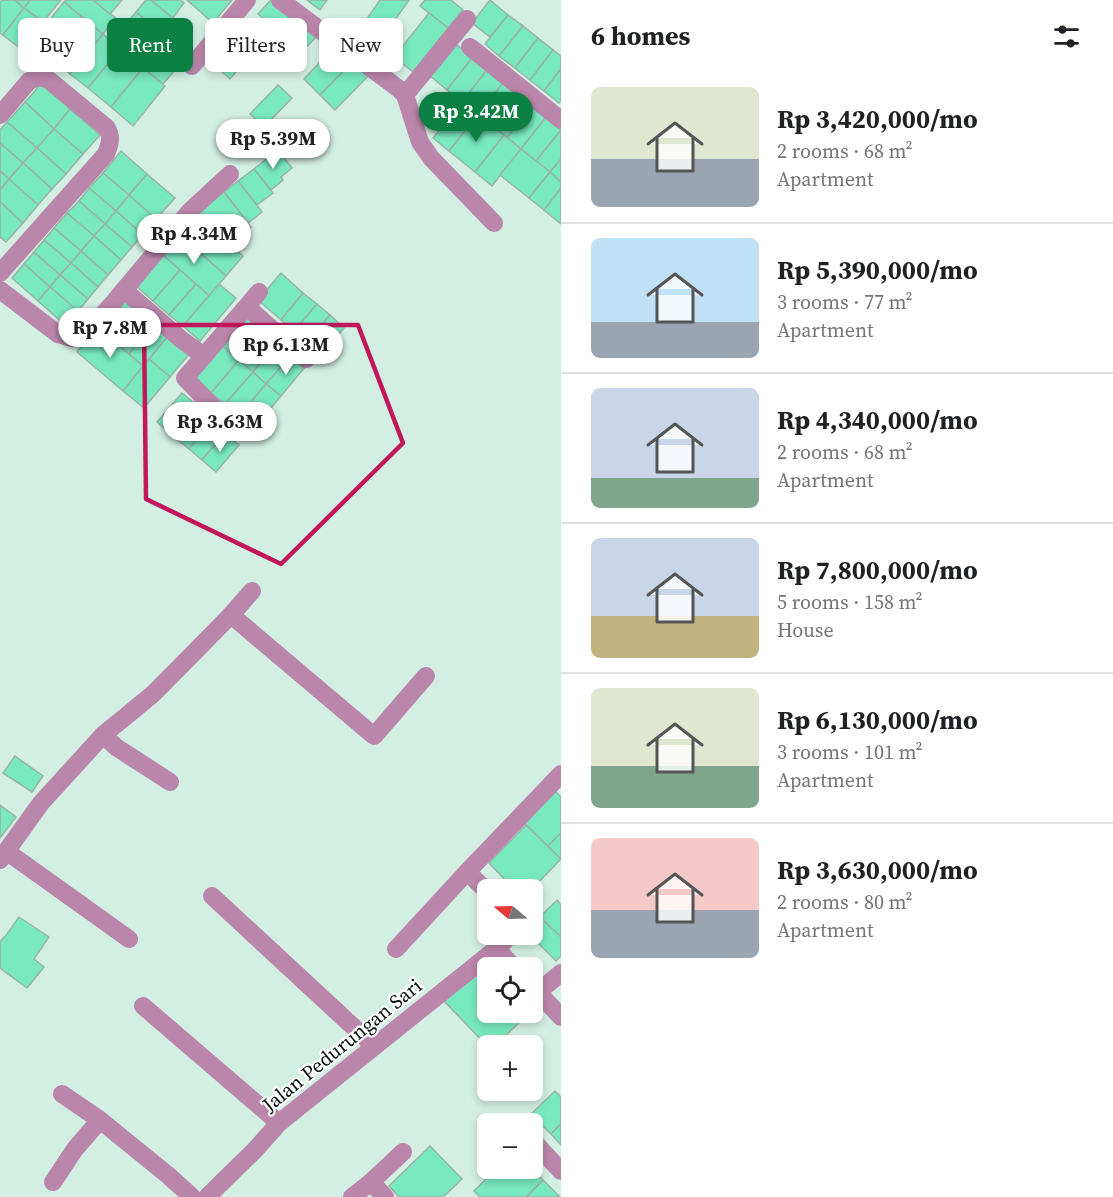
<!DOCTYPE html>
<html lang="en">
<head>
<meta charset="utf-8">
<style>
  body { margin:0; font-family:"Source Serif 4",serif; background:#f6f6f6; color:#202124; height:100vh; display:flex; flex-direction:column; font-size:22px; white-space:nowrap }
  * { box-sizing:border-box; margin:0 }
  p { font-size:20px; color:#757577 }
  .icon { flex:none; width:33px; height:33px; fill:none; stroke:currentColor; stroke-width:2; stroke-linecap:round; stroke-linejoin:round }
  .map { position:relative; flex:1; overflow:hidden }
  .sheet { display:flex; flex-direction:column; background:#fff; width:552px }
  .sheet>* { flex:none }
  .banner { position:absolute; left:18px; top:18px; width:453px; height:54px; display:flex; gap:12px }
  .needle { width:39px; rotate:289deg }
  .tools { position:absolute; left:477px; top:879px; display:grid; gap:12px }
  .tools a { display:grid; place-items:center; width:66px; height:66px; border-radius:9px; background:#fff; box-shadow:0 3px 9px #0003; font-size:30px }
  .price { position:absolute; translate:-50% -51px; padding:0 14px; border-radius:21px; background:#fff; color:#222; font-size:20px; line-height:39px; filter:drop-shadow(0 2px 3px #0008) }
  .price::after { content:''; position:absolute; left:50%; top:36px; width:18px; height:14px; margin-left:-9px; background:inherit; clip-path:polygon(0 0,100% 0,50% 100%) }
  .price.active { background:#0b8043; color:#fff }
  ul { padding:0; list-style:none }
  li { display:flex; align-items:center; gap:18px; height:150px; padding:0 30px }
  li+li { border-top:2px solid #e0e0e0 }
  li span { display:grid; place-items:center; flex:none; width:168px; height:120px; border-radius:9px; color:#555 }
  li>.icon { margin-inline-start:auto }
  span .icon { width:72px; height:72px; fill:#fffc; stroke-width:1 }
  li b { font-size:26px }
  h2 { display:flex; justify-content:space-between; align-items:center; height:72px; padding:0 30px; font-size:26px }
  .chip { padding:0 21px; border-radius:9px; background:#fff; box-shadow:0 3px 9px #0003; font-size:21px; line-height:54px }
  .chip.active { background:#0b8043; color:#fff }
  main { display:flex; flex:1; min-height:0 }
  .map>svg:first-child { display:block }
</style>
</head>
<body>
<main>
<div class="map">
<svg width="561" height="1197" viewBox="0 0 561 1197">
  <rect width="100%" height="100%" fill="#d3efe3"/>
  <g fill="#79e9c0" stroke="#98b3a7" stroke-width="1.5">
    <polygon points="2,0 15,0 24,8 3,35 0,33 0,2"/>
    <polygon points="15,0 30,0 24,8"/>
    <polygon points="30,0 61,0 43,22 24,8"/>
    <polygon points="66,0 93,0 116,18 103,34 64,2"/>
    <polygon points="93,0 122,0 110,14"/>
    <polygon points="146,0 151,0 173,18 160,32 136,12"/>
    <polygon points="151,0 180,0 184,3 173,18"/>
    <polygon points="187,0 232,0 213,23"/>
    <polygon points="271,0 273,0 301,25 277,51 257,31 267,21 258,14"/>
    <polygon points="307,0 327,0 320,10"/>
    <polygon points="380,0 409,0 371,54 352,40"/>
    <polygon points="425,0 451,0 463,10 448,28 420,6"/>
    <polygon points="490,0 508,15 490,37 472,23"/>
    <polygon points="64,2 85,20 56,55 35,38"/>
    <polygon points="24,8 43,22 21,49 3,35"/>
    <polygon points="136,12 160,32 149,46 124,26"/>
    <polygon points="429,13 448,28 413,72 394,57"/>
    <polygon points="508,15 523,26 499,56 485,44"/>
    <polygon points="85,20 103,34 70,74 53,59"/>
    <polygon points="304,22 318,35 291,63 277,51"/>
    <polygon points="124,26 149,46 136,62 111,41"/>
    <polygon points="523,26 538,38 515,68 499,56"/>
    <polygon points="232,27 256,48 230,79 206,58"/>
    <polygon points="160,32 187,55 176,69 149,46"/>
    <polygon points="103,34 120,49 88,88 70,74"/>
    <polygon points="538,38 553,50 530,80 515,68"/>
    <polygon points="455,43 472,58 447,90 429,75"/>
    <polygon points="149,46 176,69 163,84 136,62"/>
    <polygon points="334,47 351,64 320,95 304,79"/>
    <polygon points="120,49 143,68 111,107 88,88"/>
    <polygon points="553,50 561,56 561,69 544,91 530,80"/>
    <polygon points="472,58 487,70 462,102 447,90"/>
    <polygon points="355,59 370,74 335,110 320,95"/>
    <polygon points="143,68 165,86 133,126 111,107"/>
    <polygon points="561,69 561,101 559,103 544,91"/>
    <polygon points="487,70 503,83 478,115 462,102"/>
    <polygon points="503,83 518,94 492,126 478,115"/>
    <polygon points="41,84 70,109 54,129 25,102"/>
    <polygon points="278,85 292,98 264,127 250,114"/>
    <polygon points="518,94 533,106 507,138 492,126"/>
    <polygon points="25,102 54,129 37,148 7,122"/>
    <polygon points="462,102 478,115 449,151 433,138"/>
    <polygon points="533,106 546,117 521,149 507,138"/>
    <polygon points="70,109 100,135 83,154 54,129"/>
    <polygon points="478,115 504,135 475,172 449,151"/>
    <polygon points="546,117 561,130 536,161 521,149"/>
    <polygon points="7,122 37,148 23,163 0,143 0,130"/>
    <polygon points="54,129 83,154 66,174 37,148"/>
    <polygon points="561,130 561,159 550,172 536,161"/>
    <polygon points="504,135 521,149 492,186 475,172"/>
    <polygon points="0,143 23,163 9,179 0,171"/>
    <polygon points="37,148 66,174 52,189 23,163"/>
    <polygon points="521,149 550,172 529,198 500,175"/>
    <polygon points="278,150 292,168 281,177 283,180 271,190 254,169"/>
    <polygon points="121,151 147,174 129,195 103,173"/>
    <polygon points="561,159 561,182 550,172"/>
    <polygon points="23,163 52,189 38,205 9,179"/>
    <polygon points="254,169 273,193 257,205 238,181"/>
    <polygon points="0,171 9,179 0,190"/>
    <polygon points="550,172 561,182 561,188 544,210 529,198"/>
    <polygon points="103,173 129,195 116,211 89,188"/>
    <polygon points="147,174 175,198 156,219 129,195"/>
    <polygon points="9,179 38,205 23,223 0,202 0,190"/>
    <polygon points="238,181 262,212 248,223 224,192"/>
    <polygon points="89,188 116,211 105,224 79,201"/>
    <polygon points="561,188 561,224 544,210"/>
    <polygon points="224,192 251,227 235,238 198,213"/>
    <polygon points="129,195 156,219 143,235 116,211"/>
    <polygon points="79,201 105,224 94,236 67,213"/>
    <polygon points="0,202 23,223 6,242 0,237"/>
    <polygon points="116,211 143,235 132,247 105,224"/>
    <polygon points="67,213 94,236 81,251 54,228"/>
    <polygon points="196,216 243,256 226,276 180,235"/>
    <polygon points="105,224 132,247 121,260 94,236"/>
    <polygon points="54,228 81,251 71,263 44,240"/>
    <polygon points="180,235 226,276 209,296 163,255"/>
    <polygon points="94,236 121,260 108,275 81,251"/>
    <polygon points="44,240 71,263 60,275 34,252"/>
    <polygon points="81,251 108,275 98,287 71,263"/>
    <polygon points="34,252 60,275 50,287 24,264"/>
    <polygon points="163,255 180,270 153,301 136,286"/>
    <polygon points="71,263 98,287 88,299 60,275"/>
    <polygon points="24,264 50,287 38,301 12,278"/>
    <polygon points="180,270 196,284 169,315 153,301"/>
    <polygon points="281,273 303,293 281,320 258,300"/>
    <polygon points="60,275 88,299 78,311 50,287"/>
    <polygon points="196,284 209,296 183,326 169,315"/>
    <polygon points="219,284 236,298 200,341 183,326"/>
    <polygon points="50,287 78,311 65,325 38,301"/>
    <polygon points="303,293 317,304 294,331 281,320"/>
    <polygon points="123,296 139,310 114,341 97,327"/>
    <polygon points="317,304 330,315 307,342 294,331"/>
    <polygon points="139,310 155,323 129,354 114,341"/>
    <polygon points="330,315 344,328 321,355 307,342"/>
    <polygon points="247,317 263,331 239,360 223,346"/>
    <polygon points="155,323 169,335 143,366 129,354"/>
    <polygon points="97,327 143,366 123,391 77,352"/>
    <polygon points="263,331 277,343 253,372 239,360"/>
    <polygon points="169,335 190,353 170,377 149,359"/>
    <polygon points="277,343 291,355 266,384 253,372"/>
    <polygon points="220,344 239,360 211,393 192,377"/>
    <polygon points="291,355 305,367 281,396 266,384"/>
    <polygon points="149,359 170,377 144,408 123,391"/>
    <polygon points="239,360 253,372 225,404 211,393"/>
    <polygon points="253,372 266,384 239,416 225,404"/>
    <polygon points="266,384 281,396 253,429 239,416"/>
    <polygon points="182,393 199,407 174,437 157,422"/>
    <polygon points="199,407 213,419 189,449 174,437"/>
    <polygon points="213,419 227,430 202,460 189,449"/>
    <polygon points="225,433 239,445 216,472 202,460"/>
    <polygon points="15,756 43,776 32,792 3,773"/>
    <polygon points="551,787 561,797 561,833 548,846 520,819"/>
    <polygon points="0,805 16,817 0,838"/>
    <polygon points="526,825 561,859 531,890 515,890 489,863"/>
    <polygon points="561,833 561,859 548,846"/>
    <polygon points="557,900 561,905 561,937 540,917"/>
    <polygon points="19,917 49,937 34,959 44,967 27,988 0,968 0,942 4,937 5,937"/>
    <polygon points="540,917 561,937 561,956 556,961 529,934 532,934 532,925"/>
    <polygon points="483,964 488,969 488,1012 529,1013 495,1046 488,1046 488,1047 444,1001"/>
    <polygon points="555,1091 561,1097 561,1124 551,1134 531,1114"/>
    <polygon points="561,1124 561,1145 551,1134"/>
    <polygon points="430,1146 462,1179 443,1197 399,1197 389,1186"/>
    <polygon points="497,1168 532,1168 543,1180 526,1197 480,1197 474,1191"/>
    <polygon points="543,1180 560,1197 526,1197"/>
  </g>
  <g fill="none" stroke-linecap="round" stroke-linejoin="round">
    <g stroke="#bb86ab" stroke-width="18">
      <polyline points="280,0 399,89 405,95 420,142 431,158 494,223"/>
      <polyline points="470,47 561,120"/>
      <polyline points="192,66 247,0"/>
      <polyline points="405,95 467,19"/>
      <path d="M0 115 29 81 39 77 49 80 107 128C112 137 110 144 106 154L0 273"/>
      <polyline points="0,290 58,334 72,338 85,334 114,302 190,211 230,174"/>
      <polyline points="124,290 182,340 204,356"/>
      <polyline points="247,307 306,359"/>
      <polyline points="237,432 185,378 259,292"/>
      <polyline points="231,615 252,591"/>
      <polyline points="103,735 116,747 170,782"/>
      <polyline points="6,851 129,939"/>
      <polyline points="0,860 41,803 103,735 153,694 231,615 374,736 426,676"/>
      <polyline points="488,892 467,872 561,774"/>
      <polyline points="212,896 374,1046"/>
      <polyline points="396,949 467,872"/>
      <polyline points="496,949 515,968"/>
      <polyline points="532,986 561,1017"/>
      <polyline points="538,992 561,973"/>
      <polyline points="143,1006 279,1123"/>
      <polyline points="62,1094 100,1120 169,1176 192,1197"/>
      <polyline points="532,1140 561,1171"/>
      <polyline points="53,1182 75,1149 100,1120"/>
      <polyline points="371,1182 403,1152"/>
      <polyline points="207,1197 255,1150 279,1123 496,949 512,934"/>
      <polyline points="352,1197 371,1182 385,1197"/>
    </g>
  </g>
  <path fill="none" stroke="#c2185b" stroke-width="4.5" stroke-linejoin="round" d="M144 325H358L403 443 281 564 146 499Z"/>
  <g text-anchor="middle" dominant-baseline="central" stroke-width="4.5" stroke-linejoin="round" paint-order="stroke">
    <g font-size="20" fill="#07110d" stroke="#fff">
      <text transform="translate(342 1045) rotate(-39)">Jalan Pedurungan Sari</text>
    </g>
  </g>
</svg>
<div class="tools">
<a><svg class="needle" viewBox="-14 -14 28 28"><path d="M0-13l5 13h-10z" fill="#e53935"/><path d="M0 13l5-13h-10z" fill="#757577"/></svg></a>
<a><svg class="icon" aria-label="locate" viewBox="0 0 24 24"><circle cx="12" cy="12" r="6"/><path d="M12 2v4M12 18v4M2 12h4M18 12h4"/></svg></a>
<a>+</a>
<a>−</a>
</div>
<b class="price active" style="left:476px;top:143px">Rp 3.42M</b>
<b class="price" style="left:273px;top:170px">Rp 5.39M</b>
<b class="price" style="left:194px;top:265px">Rp 4.34M</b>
<b class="price" style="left:110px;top:359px">Rp 7.8M</b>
<b class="price" style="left:286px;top:376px">Rp 6.13M</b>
<b class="price" style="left:220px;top:453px">Rp 3.63M</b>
<div class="banner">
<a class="chip">Buy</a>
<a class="chip active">Rent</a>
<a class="chip">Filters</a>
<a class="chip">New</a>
</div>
</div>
<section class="sheet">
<h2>6 homes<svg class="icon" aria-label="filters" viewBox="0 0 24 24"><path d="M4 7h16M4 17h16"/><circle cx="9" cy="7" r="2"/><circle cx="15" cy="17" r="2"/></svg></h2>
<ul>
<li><span style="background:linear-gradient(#dfe7d0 60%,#9aa5b1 0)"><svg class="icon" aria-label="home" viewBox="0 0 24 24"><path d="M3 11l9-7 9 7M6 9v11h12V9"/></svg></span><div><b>Rp 3,420,000/mo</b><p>2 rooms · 68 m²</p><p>Apartment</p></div></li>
<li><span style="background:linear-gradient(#bfe0f5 70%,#9aa5b1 0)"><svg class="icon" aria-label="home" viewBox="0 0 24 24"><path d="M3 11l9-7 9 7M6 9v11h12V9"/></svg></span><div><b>Rp 5,390,000/mo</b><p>3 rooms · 77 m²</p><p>Apartment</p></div></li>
<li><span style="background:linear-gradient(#c9d6e8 75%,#7fa58c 0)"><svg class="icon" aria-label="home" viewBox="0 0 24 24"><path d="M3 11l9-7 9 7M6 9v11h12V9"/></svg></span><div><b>Rp 4,340,000/mo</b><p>2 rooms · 68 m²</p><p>Apartment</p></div></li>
<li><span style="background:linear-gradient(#c9d6e8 65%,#c2b280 0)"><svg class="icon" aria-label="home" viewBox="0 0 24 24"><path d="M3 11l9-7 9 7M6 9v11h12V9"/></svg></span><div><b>Rp 7,800,000/mo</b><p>5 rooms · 158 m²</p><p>House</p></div></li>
<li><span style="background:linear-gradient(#dfe7d0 65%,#7fa58c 0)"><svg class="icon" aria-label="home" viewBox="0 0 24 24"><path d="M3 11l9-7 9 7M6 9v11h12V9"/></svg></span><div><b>Rp 6,130,000/mo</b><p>3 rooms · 101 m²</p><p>Apartment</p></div></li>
<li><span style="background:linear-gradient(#f6c9c9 60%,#9aa5b1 0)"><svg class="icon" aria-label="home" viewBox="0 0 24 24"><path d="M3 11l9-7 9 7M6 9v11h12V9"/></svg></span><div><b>Rp 3,630,000/mo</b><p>2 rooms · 80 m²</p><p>Apartment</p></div></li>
</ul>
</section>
</main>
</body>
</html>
